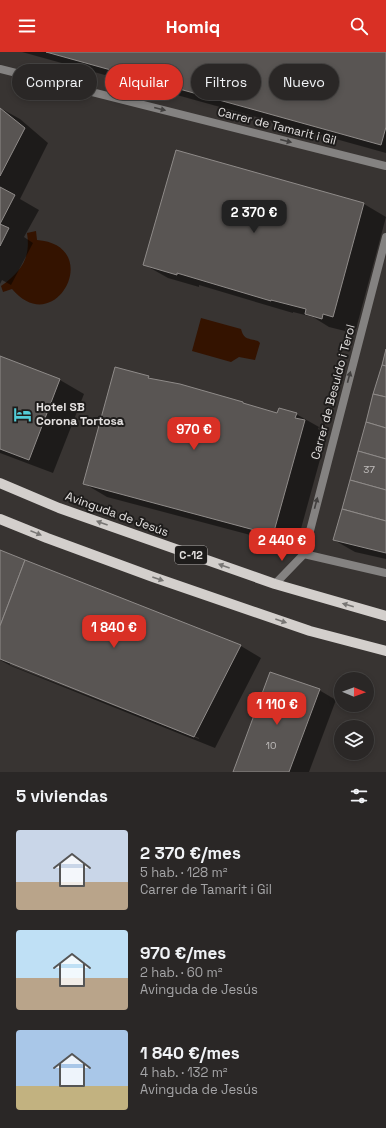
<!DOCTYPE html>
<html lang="es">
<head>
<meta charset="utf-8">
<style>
  body { margin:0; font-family:"Space Grotesk",sans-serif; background:#363332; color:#f1f3f6; height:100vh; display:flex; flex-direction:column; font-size:15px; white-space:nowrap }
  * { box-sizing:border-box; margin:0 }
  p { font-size:13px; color:#a5a5a7 }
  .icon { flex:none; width:22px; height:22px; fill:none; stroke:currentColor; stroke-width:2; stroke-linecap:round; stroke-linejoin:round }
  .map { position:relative; height:720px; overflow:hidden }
  .details { display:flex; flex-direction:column; background:#2a2726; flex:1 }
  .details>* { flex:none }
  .top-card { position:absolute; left:12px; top:12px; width:362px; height:36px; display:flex; gap:8px }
  .needle { width:26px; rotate:91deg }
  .tools { position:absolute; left:334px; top:620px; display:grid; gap:8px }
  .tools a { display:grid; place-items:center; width:40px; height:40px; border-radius:50%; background:#2a2726; box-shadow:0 2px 6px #0003,0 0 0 1px #464443; font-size:20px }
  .price { position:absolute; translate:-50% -34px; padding:0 9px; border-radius:8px; background:#d93025; color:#fff; font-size:13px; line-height:26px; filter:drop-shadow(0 1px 2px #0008) }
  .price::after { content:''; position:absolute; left:50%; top:24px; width:12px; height:9px; margin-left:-6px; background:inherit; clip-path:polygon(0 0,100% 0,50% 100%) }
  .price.selected { background:#222; color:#fff }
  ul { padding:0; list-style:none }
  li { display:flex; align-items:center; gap:12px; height:100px; padding:0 16px }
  li span { display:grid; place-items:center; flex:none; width:112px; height:80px; border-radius:4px; color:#555 }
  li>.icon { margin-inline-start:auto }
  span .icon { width:48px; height:48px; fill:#fffc; stroke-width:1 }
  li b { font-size:17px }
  h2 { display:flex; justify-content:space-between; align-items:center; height:48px; padding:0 16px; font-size:17px }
  .chip { padding:0 14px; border-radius:18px; background:#2a2726; box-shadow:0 2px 6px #0003,0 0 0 1px #464443; font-size:14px; line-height:36px }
  .chip.selected { background:#d93025; color:#fff }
  header { display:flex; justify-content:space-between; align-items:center; height:52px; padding:0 16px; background:#d93025; color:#fff; font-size:18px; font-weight:700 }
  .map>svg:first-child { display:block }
</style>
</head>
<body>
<header><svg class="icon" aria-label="menu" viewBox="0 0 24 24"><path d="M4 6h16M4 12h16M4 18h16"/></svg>Homiq<svg class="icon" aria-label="search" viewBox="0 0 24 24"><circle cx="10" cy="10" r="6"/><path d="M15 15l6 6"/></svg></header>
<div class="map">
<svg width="386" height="720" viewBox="0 0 386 720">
  <rect width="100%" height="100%" fill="#383432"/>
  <g fill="#341300">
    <path d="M36 179 37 188C105 193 56 289 12 237L3 240 1 234C21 220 31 206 27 181Z"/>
    <path d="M201 266 241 277C244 288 248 286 258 289L260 291 255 308 239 305 231 310 192 299Z"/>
  </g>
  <g fill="#0007" fill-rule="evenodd">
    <polygon points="22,0 386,0 386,101"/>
    <polygon points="0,56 20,67 48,91 20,147 39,158 24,185 33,191 11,233 2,228 0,232"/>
    <polygon points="176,99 364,152 386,165 356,277 346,275 345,279 329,275 313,265 293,260 293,261 199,233 199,235 168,226 145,213"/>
    <polygon points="386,301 386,507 355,500 334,488"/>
    <polygon points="0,305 60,328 84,342 53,421 0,401"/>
    <polygon points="148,325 153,328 242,351 247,353 278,363 296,362 319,375 318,377 327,382 296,495 107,445 85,432"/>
    <path d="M0 499 241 594 261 606 215 696 11 614 0 608ZM10 611 199 686V687L10 613Z"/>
    <polygon points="319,638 336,648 309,720 234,720"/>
  </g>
  <g fill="#595553" stroke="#8f8b89">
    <polygon points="46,0 386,0 386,75 381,93"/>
    <polygon points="0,56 25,76 0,124"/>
    <polygon points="176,98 364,151 333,265 323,262 322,267 305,262 306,257 271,248 271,249 177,221 177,223 143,213"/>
    <polygon points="0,135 15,143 0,172"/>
    <polygon points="0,172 9,176 0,194"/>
    <polygon points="386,297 386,314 382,313"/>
    <polygon points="0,304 60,327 29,408 0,397"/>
    <polygon points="382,313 386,314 386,345 373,342"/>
    <polygon points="115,315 149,324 148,326 180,332 243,350 243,351 277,361 279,356 297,361 295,366 305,368 273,483 83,432"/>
    <polygon points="373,342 386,345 386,376 366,370"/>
    <polygon points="366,370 386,376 386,407 358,399"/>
    <polygon points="358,399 386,407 386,438 350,428"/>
    <polygon points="350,428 386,438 386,469 342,457"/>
    <polygon points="342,457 386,469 386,501 333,488"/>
    <polygon points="0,498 25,508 0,574"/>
    <polygon points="25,508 241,593 194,685 0,607 0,574"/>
    <polygon points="270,620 320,637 289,720 233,720"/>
  </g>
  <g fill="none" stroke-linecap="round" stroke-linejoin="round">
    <g stroke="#848281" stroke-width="8">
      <polyline points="0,17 386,114"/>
      <polyline points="304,502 386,185"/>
      <polyline points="304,502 386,521"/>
      <polyline points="275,532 304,502"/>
    </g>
    <g stroke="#d3cfcc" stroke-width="10">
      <polyline points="0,431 59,456 275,532 386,564"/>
      <polyline points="0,467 47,486 153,525 310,579 386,599"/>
    </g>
  </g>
  <defs><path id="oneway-solid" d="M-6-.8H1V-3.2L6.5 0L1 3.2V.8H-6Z"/></defs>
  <g fill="#42403f">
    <use href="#oneway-solid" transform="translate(160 57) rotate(14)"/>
    <use href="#oneway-solid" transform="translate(286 89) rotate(14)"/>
    <use href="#oneway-solid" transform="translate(349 325) rotate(-75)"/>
    <use href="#oneway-solid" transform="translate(316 451) rotate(-75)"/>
  </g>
  <g fill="#787674">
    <use href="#oneway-solid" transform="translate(102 471) rotate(-160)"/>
    <use href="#oneway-solid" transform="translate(36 481) rotate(22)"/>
    <use href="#oneway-solid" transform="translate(224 514) rotate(-160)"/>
    <use href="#oneway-solid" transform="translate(158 527) rotate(19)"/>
    <use href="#oneway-solid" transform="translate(348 553) rotate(-164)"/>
    <use href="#oneway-solid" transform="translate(281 569) rotate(19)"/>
  </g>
  <defs>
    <symbol id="hotel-bare" viewBox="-9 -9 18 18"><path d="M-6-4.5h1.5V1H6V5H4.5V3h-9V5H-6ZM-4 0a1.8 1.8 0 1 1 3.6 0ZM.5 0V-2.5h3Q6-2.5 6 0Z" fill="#52cbd7" stroke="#1e1c1b" stroke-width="2.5" paint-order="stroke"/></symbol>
  </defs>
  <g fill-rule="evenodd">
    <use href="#hotel-bare" x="10" y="350" width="25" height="25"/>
  </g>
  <g text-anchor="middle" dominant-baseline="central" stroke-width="4" stroke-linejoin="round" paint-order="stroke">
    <g font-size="10" fill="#c1bebd">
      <text x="369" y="417">37</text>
      <text x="271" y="693">10</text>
    </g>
    <rect fill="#1e1c1b" stroke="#a9a6a5" stroke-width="1" x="175" y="494" width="32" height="18" rx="3"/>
    <g font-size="11" font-weight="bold" fill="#e4e1e0">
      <text x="191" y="503">C-12</text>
    </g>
    <g font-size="12" fill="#e4e1e0" stroke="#1e1c1b">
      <text transform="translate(277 74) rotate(14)">Carrer de Tamarit i Gil</text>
      <text transform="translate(333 340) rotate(-75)">Carrer de Besuldo i Terol</text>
      <text transform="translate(117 462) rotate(20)">Avinguda de Jesús</text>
    </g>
    <g font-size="12" font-weight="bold" fill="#e4e1e0" stroke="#1e1c1b" text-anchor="start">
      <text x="36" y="355">Hotel SB<tspan x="36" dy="14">Corona Tortosa</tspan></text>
    </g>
  </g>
</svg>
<div class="tools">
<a><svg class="needle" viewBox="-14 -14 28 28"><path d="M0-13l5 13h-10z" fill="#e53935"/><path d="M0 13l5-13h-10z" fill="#a5a5a7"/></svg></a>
<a><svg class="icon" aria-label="layers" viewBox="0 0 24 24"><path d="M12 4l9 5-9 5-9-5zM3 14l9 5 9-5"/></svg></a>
</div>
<b class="price selected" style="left:254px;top:182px">2 370 €</b>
<b class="price" style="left:194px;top:399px">970 €</b>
<b class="price" style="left:282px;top:510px">2 440 €</b>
<b class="price" style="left:114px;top:597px">1 840 €</b>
<b class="price" style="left:277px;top:674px">1 110 €</b>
<div class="top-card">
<a class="chip">Comprar</a>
<a class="chip selected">Alquilar</a>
<a class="chip">Filtros</a>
<a class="chip">Nuevo</a>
</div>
</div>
<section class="details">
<h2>5 viviendas<svg class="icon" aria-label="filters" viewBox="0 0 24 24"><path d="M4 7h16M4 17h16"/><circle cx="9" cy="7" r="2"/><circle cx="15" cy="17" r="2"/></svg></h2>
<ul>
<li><span style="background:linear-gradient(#c9d6e8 65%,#b9a48a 0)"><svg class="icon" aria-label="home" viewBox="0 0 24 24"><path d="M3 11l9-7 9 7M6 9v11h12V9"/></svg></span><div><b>2 370 €/mes</b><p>5 hab. · 128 m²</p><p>Carrer de Tamarit i Gil</p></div></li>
<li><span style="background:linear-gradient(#bfe0f5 60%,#b9a48a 0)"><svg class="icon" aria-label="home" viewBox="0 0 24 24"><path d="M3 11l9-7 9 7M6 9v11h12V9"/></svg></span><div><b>970 €/mes</b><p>2 hab. · 60 m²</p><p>Avinguda de Jesús</p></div></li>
<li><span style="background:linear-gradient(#a9c7e8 70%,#c2b280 0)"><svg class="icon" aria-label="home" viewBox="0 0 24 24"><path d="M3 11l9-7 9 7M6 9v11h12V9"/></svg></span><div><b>1 840 €/mes</b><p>4 hab. · 132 m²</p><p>Avinguda de Jesús</p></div></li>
</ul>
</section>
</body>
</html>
